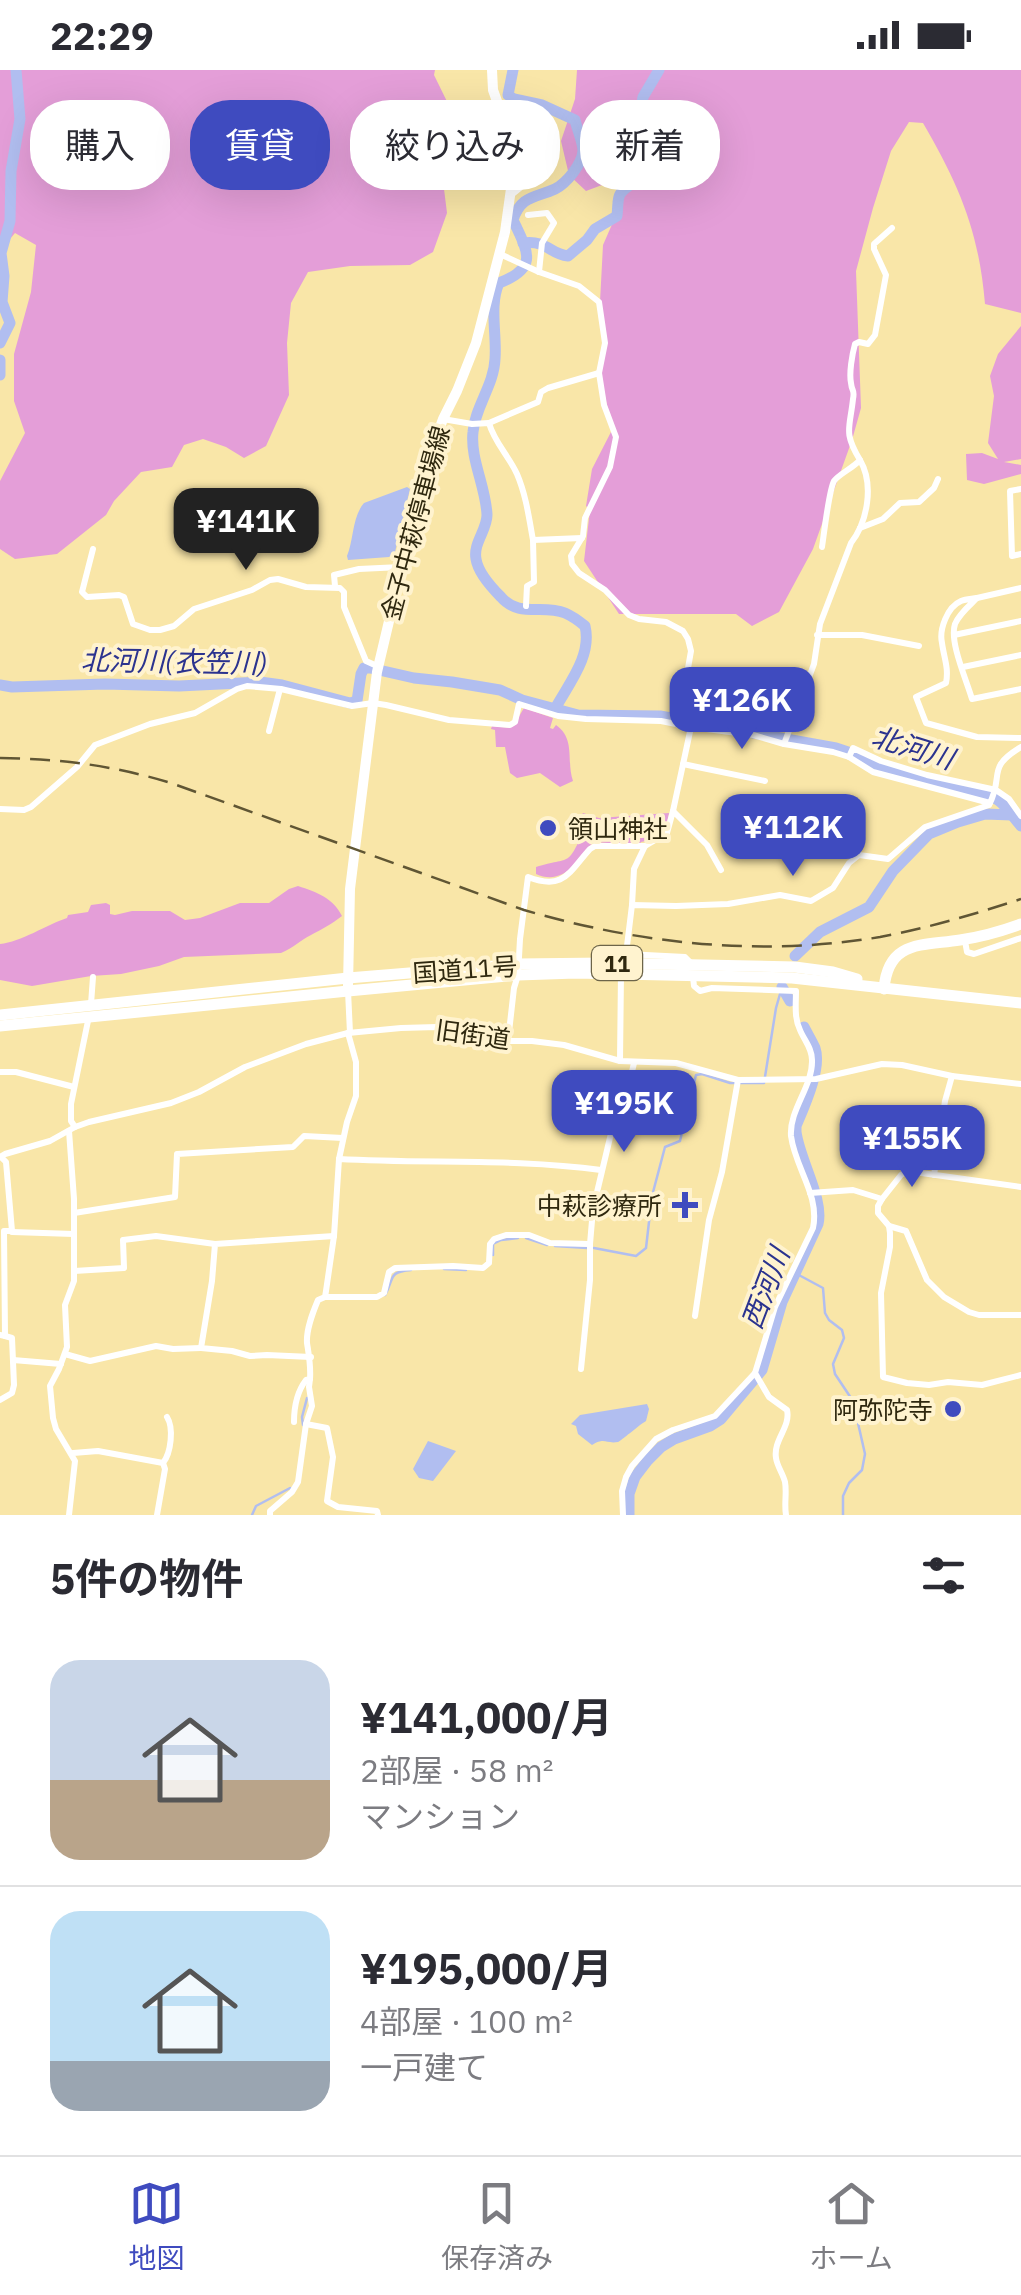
<!DOCTYPE html>
<html lang="ja">
<head>
<meta charset="utf-8">
<style>
  body { margin:0; font-family:"IBM Plex Sans","Noto Sans JP",sans-serif; background:#f7f7f7; color:#2b2b33; height:100vh; display:flex; flex-direction:column; font-size:38px; white-space:nowrap }
  * { box-sizing:border-box; margin:0 }
  p { font-size:32px; color:#7c7c81 }
  .icon { flex:none; width:55px; height:55px; fill:none; stroke:currentColor; stroke-width:2; stroke-linecap:round; stroke-linejoin:round }
  .map { position:relative; height:1445px; overflow:hidden }
  .drawer { display:flex; flex-direction:column; background:#fff; flex:1 }
  .drawer>* { flex:none }
  .guide { position:absolute; left:30px; top:30px; width:962px; height:90px; display:flex; gap:20px }
  .price { position:absolute; translate:-50% -85px; padding:0 22px; border-radius:20px; background:#3f4bbf; color:#fff; font-size:32px; line-height:65px; filter:drop-shadow(0 2px 5px #0008) }
  .price::after { content:''; position:absolute; left:50%; top:60px; width:30px; height:22px; margin-left:-15px; background:inherit; clip-path:polygon(0 0,100% 0,50% 100%) }
  .price.selected { background:#222; color:#fff }
  ul { padding:0; list-style:none }
  li { display:flex; align-items:center; gap:30px; height:250px; padding:0 50px }
  li+li { border-top:2px solid #e1e1e2 }
  li span { display:grid; place-items:center; flex:none; width:280px; height:200px; border-radius:30px; color:#555 }
  li>.icon { margin-inline-start:auto }
  span .icon { width:120px; height:120px; fill:#fffc; stroke-width:1 }
  li b { font-size:42px }
  h2 { display:flex; justify-content:space-between; align-items:center; height:120px; padding:0 50px; font-size:42px }
  .tag { padding:0 35px; border-radius:40px; background:#fff; box-shadow:0 10px 40px #0002; font-size:35px; line-height:90px }
  .tag.selected { background:#3f4bbf; color:#fff }
  .status { display:flex; justify-content:space-between; align-items:center; height:70px; padding:0 50px; background:#fff; direction:ltr }
  .status svg { height:28px; fill:currentColor }
  .menu { display:flex; justify-content:space-around; align-items:center; height:140px; border-top:2px solid #e1e1e2; background:#fff; font-size:28px; color:#7c7c81 }
  .menu a { display:grid; justify-items:center; gap:5px }
  .menu .selected { color:#3f4bbf }
  .map>svg:first-child { display:block }
</style>
</head>
<body>
<div class="status"><b>22:29</b><svg viewBox="0 0 49 12"><path d="M0 12V9h3v3zM5 12V6h3v6zM10 12V3h3v9zM15 12V0h3v12zM26 1h20v11H26zM47 4h2v5h-2z"/></svg></div>
<div class="map">
<svg width="1021" height="1445" viewBox="0 0 1021 1445">
  <rect width="100%" height="100%" fill="#f9e6a8"/>
  <g fill="#e49ed8">
    <polygon points="0,0 435,0 434,5 460,58 444,119 447,143 433,182 410,195 350,196 308,202 291,233 287,273 289,325 266,376 244,388 226,377 203,369 184,375 172,397 141,402 114,431 106,445 57,484 15,489 0,479 0,411 25,363 14,331 14,284 31,222 36,175 15,163 5,175 0,191"/>
    <path d="M577 0H1021V243L985 234C979 161 959 115 923 53L909 52 891 81 873 138 856 201 861 338 852 370 813 479 779 542 752 556 736 544H619L584 491 590 440 586 436 592 399 612 360 600 302 607 274 600 232 603 175 645 79 682 117 684 114 670 91 649 77 631 80 602 115 586 121 569 105 561 71 575 29Z"/>
    <polygon points="1021,256 1021,389 1004,392 1021,395 1021,404 984,414 967,410 966,384 982,383 998,389 988,373 994,326 990,306 998,284"/>
    <path d="M524 638 553 648 550 658 553 659 556 655C576 669 566 691 573 711L560 717 540 703 517 708 510 703 505 677H496L495 660 491 659 492 656C521 660 512 656 524 638Z"/>
    <path d="M583 743 599 748 669 743C666 761 659 768 641 772L639 775 593 772C579 792 562 816 536 804V797C572 786 566 798 584 761L578 750Z"/>
    <path d="M298 816C317 822 333 828 342 846 332 854 322 859 311 865 299 871 295 877 281 883L184 887 159 896 121 904 91 906 32 916 0 910V874C21 872 46 855 67 848L68 845 88 842 91 835 106 833 110 835V844L115 845 132 841H170L185 850 200 848 240 833H269L289 819Z"/>
  </g>
  <g fill="#b1bef0">
    <path d="M407 417 410 419 395 482 389 487 348 490 347 486C354 469 352 447 364 433Z"/>
    <path d="M647 1334 649 1339 646 1351C639 1355 621 1371 618 1372 605 1374 605 1367 592 1375L578 1364 576 1356 571 1354 580 1345Z"/>
    <polygon points="428,1371 456,1381 433,1411 419,1408 413,1399"/>
  </g>
  <g fill="none" stroke-linecap="round" stroke-linejoin="round">
    <g stroke="#b1bef0" stroke-width="2.5">
      <polyline points="526,1168 547,1175"/>
      <polyline points="555,1176 587,1178"/>
      <polyline points="594,1178 636,1186 646,1178 652,1126 665,1077 680,1071 696,1005 702,1004 730,1013 764,1013 776,938 782,917"/>
      <polyline points="493,1185 493,1174 501,1170 518,1168"/>
      <polyline points="444,1199 466,1200"/>
      <polyline points="797,1204 823,1218 825,1243 829,1250 842,1260 844,1268 833,1294 835,1304 853,1331 865,1384 862,1400 849,1413 843,1426 843,1445"/>
      <path d="M385 1225C395 1208 387 1202 411 1200"/>
      <polyline points="303,1355 302,1347 307,1328"/>
      <polyline points="252,1445 256,1436 290,1418"/>
    </g>
    <g stroke="#b1bef0" stroke-width="11">
      <path d="M513 0 508 25 514 29 542 35 575 50C577 59 583 72 583 81 582 94 567 113 555 119 536 128 521 125 513 150 528 182 539 198 499 213 489 235 497 265 495 289 494 315 475 337 473 362 470 389 486 417 487 445 487 460 473 473 476 489 478 502 492 518 501 527 519 548 543 534 565 543 572 546 579 551 585 556 592 585 570 612 556 637"/>
      <path d="M523 173C548 170 549 184 568 186L587 170 595 159 617 146C619 126 615 125 633 113L638 86 635 74 643 27 659 0"/>
      <polyline points="0,273 10,253 2,232 4,206 1,183 10,151 11,101 20,49 16,0"/>
      <polyline points="0,290 0,305"/>
      <path d="M0 615 12 617 105 614 179 616 260 612 282 615 350 633 357 631 361 604 364 598H370L414 608 452 612 500 620 522 630 578 645 660 646 836 678 857 685 889 701 975 723C1002 725 1005 738 1021 756"/>
      <polyline points="795,886 820,862 869,837 893,801 929,764 958,752 985,744 1012,745"/>
      <polyline points="782,917 790,931"/>
      <path d="M629 1445V1424L635 1407 648 1390 661 1377 674 1369 710 1356 721 1349 762 1300 782 1232 818 1154C824 1129 800 1091 796 1062V1056C804 1037 822 998 815 978 812 971 807 963 804 957"/>
    </g>
    <g stroke="#fff" stroke-width="6">
      <path d="M509 46C520 51 537 56 546 64 569 85 524 114 510 126"/>
      <polyline points="528,145 547,143 554,153 542,173 539,202"/>
      <polyline points="500,184 539,202 579,216 599,232 605,273 599,303"/>
      <path d="M443 349 472 354 489 353C494 372 509 386 517 404 526 425 529 448 533 470L582 468"/>
      <polyline points="1021,419 1010,421 1012,486 1021,484"/>
      <polyline points="860,458 883,449 900,433 919,432 934,418 938,409"/>
      <path d="M822 477C824 464 829 420 834 411 839 404 853 398 860 390 843 362 850 358 853 329 855 319 852 323 851 313 849 303 852 285 855 274L859 272 868 274 875 265 886 205 874 179V174L892 158"/>
      <polyline points="93,479 82,522 87,527 119,525 124,527 133,554 150,560 160,560 174,556 194,539 252,520 270,510 278,509 306,517 340,518 344,522 344,537 366,591 377,596"/>
      <polyline points="335,516 334,505 359,499 401,497"/>
      <polyline points="977,528 1021,518"/>
      <polyline points="526,536 527,516 534,512 533,470"/>
      <polyline points="817,565 862,565 919,576"/>
      <polyline points="954,565 1021,551"/>
      <polyline points="963,597 1021,585"/>
      <path d="M1021 619 972 629C967 611 949 572 955 554 959 544 970 535 977 528 972 529 966 529 961 531 947 537 939 560 942 573 944 588 949 598 946 613L916 627 926 653 977 667 1021 668"/>
      <polyline points="269,661 280,619"/>
      <path d="M784 674 814 594 820 554 851 473C868 451 874 414 860 390"/>
      <polyline points="849,687 853,678 881,691 927,705 996,720 1009,729 1021,746"/>
      <polyline points="683,694 765,711"/>
      <polyline points="0,739 24,740 31,737 77,697 95,675 150,654 195,643 237,619 247,616 281,619 352,636 373,633 386,635 449,650 510,655 515,652 519,634 558,646 586,649 661,651 691,657 692,640 684,621 691,581 688,569 683,561 666,552 639,549 629,545 605,520 579,503 572,494 571,486 583,466 585,448 610,397 616,367 604,335 599,303 548,318 541,322 538,332 489,353"/>
      <polyline points="673,741 691,657 753,665 784,674 833,682 849,687 873,702 990,733"/>
      <polyline points="632,835 634,799 645,776 667,763 673,741 707,775 721,800"/>
      <polyline points="965,871 967,882 974,884 1021,868"/>
      <path d="M693 895 685 887 626 884 632 835 676 836 728 834 780 825 811 831 833 818 849 793 859 785 888 789 925 757 989 735C1005 704 985 699 1021 677"/>
      <path d="M693 907 694 916 700 921 712 918 796 921C796 934 794 948 800 960 804 970 812 978 812 990 813 1016 789 1040 791 1066 795 1098 820 1125 813 1158L775 1237 755 1303 769 1327 787 1340C791 1357 773 1370 776 1388 777 1396 783 1404 785 1412 787 1422 784 1434 786 1445"/>
      <polyline points="348,921 350,963"/>
      <polyline points="91,934 93,907"/>
      <path d="M508 971 514 918 518 905 520 869 528 807C564 821 569 802 590 779L595 776H645"/>
      <polyline points="620,991 621,903"/>
      <polyline points="0,1002 16,1002 74,1017"/>
      <polyline points="75,1057 71,1051 71,1034 89,946"/>
      <polyline points="0,1087 5,1084 50,1071 75,1057 89,1052 171,1033 199,1022 245,997 306,974 348,963 401,958 437,957 508,971 532,971 564,975 620,991 676,993 738,1010 816,1009 882,994 902,995 952,1006 1021,1014"/>
      <polyline points="339,1089 347,1052 356,1026 356,992 348,963"/>
      <polyline points="934,1105 945,1031 952,1006"/>
      <polyline points="810,1123 853,1120 882,1129 901,1105 907,1101 1021,1117"/>
      <polyline points="882,1129 878,1136 878,1143 889,1156 890,1163 890,1177 881,1223 883,1307 907,1313 929,1315 948,1312 982,1315 1021,1305"/>
      <polyline points="74,1143 175,1127 177,1084 293,1077 304,1066 343,1068"/>
      <polyline points="889,1156 906,1161 927,1210 944,1227 969,1242 979,1245 1021,1245"/>
      <polyline points="12,1162 74,1164"/>
      <polyline points="74,1201 124,1198 123,1170 156,1166 215,1174"/>
      <polyline points="325,1227 377,1227 384,1223 389,1202 395,1198 453,1196 483,1198 489,1193 490,1174 494,1169 506,1165 529,1165 550,1173 589,1174"/>
      <polyline points="695,1246 709,1150 722,1102 738,1010"/>
      <polyline points="0,1265 5,1266 4,1161 12,1161 6,1092 1,1087"/>
      <polyline points="65,1284 90,1291 156,1276 173,1279 201,1278"/>
      <polyline points="311,1287 267,1285 250,1286 232,1281 201,1278 212,1211 215,1174 334,1166"/>
      <polyline points="13,1290 61,1294"/>
      <polyline points="581,1299 590,1210 590,1174 593,1139 618,1034 628,1019 634,993"/>
      <polyline points="0,1330 12,1323 14,1315 12,1268 5,1266"/>
      <path d="M294 1352C294 1337 296 1323 306 1310L310 1309C311 1296 309 1286 307 1273 306 1259 313 1242 318 1230L325 1227 326 1221 334 1166 339 1089C427 1094 515 1088 601 1100"/>
      <polyline points="306,1354 327,1358 333,1387 327,1431 338,1437 377,1441 378,1445"/>
      <polyline points="73,1383 98,1381 163,1393 165,1399 157,1445"/>
      <path d="M163 1393C171 1383 174 1358 167 1347"/>
      <polyline points="69,1445 75,1391 56,1359 53,1348 50,1316 59,1299 67,1277 65,1235 74,1211 74,1129 69,1061"/>
      <polyline points="270,1445 270,1441 292,1422 298,1412 306,1354 312,1336 309,1317 310,1309"/>
      <polyline points="623,1445 622,1421 626,1407 632,1396 656,1369 673,1360 715,1346 755,1303"/>
    </g>
    <polyline stroke="#fff" stroke-width="10" points="348,916 350,819 377,602 425,399 443,349 457,321 476,273 505,162 510,126 517,75 508,46 498,34 493,20 492,0"/>
    <g stroke="#fff" stroke-width="11">
      <path d="M884 919C888 870 922 876 960 870 980 867 1002 861 1021 854"/>
      <polyline points="0,945 348,908 518,894 605,893 795,897 833,902 857,909"/>
      <polyline points="0,956 348,921 518,905 576,903 792,908 1021,933"/>
    </g>
    <path stroke="#605634" stroke-width="2.5" stroke-dasharray="20 10" stroke-linecap="butt" d="M0 688C62 689 111 695 171 713L524 840C640 874 761 887 880 867 928 858 975 844 1021 829"/>
  </g>
  <g fill="#3f4bbf" stroke="#fff3cf" stroke-width="4">
    <circle cx="548" cy="758" r="10"/>
    <path d="M680 1120h10v10h10v10h-10v10h-10v-10h-10v-10h10z"/>
    <circle cx="953" cy="1339" r="10"/>
  </g>
  <g text-anchor="middle" dominant-baseline="central" stroke-width="8" stroke-linejoin="round" paint-order="stroke">
    <rect fill="#fff3cf" stroke="#6d6549" stroke-width="2.5" x="592" y="876" width="50" height="34" rx="8"/>
    <g font-size="22" font-weight="bold" fill="#2f280f">
      <text x="617" y="893">11</text>
    </g>
    <g font-size="25" fill="#2f280f" stroke="#fff3cf">
      <text transform="translate(415 453) rotate(-75)">金子中萩停車場線</text>
      <text transform="translate(465 899) rotate(-4)">国道11号</text>
      <text transform="translate(473 964) rotate(8)">旧街道</text>
    </g>
    <g font-size="25" fill="#2f280f" stroke="#fff3cf" text-anchor="end">
      <text x="568" y="758" text-anchor="start">領山神社</text>
      <text x="662" y="1135">中萩診療所</text>
      <text x="933" y="1339">阿弥陀寺</text>
    </g>
    <g font-size="28" font-style="italic" fill="#2b338f" stroke="#fff3cf">
      <text transform="translate(174 591) rotate(1)">北河川(衣笠川)</text>
      <text transform="translate(913 677) rotate(17)">北河川</text>
      <text transform="translate(765 1218) rotate(-69)">西河川</text>
    </g>
  </g>
</svg>
<b class="price selected" style="left:246px;top:503px">¥141K</b>
<b class="price" style="left:742px;top:682px">¥126K</b>
<b class="price" style="left:793px;top:809px">¥112K</b>
<b class="price" style="left:624px;top:1085px">¥195K</b>
<b class="price" style="left:912px;top:1120px">¥155K</b>
<div class="guide">
<a class="tag">購入</a>
<a class="tag selected">賃貸</a>
<a class="tag">絞り込み</a>
<a class="tag">新着</a>
</div>
</div>
<section class="drawer">
<h2>5件の物件<svg class="icon" aria-label="filters" viewBox="0 0 24 24"><path d="M4 7h16M4 17h16"/><circle cx="9" cy="7" r="2"/><circle cx="15" cy="17" r="2"/></svg></h2>
<ul>
<li><span style="background:linear-gradient(#c9d6e8 60%,#b9a48a 0)"><svg class="icon" aria-label="home" viewBox="0 0 24 24"><path d="M3 11l9-7 9 7M6 9v11h12V9"/></svg></span><div><b>¥141,000/月</b><p>2部屋 · 58 m²</p><p>マンション</p></div></li>
<li><span style="background:linear-gradient(#bfe0f5 75%,#9aa5b1 0)"><svg class="icon" aria-label="home" viewBox="0 0 24 24"><path d="M3 11l9-7 9 7M6 9v11h12V9"/></svg></span><div><b>¥195,000/月</b><p>4部屋 · 100 m²</p><p>一戸建て</p></div></li>
</ul>
</section>
<nav class="menu">
<a class="selected"><svg class="icon" aria-label="map" viewBox="0 0 24 24"><path d="M3 6l6-2 6 2 6-2v14l-6 2-6-2-6 2zM9 4v14M15 6v14"/></svg>地図</a>
<a><svg class="icon" aria-label="saved" viewBox="0 0 24 24"><path d="M7 4h10v16l-5-4-5 4z"/></svg>保存済み</a>
<a><svg class="icon" aria-label="home" viewBox="0 0 24 24"><path d="M3 11l9-7 9 7M6 9v11h12V9"/></svg>ホーム</a>
</nav>
</body>
</html>
